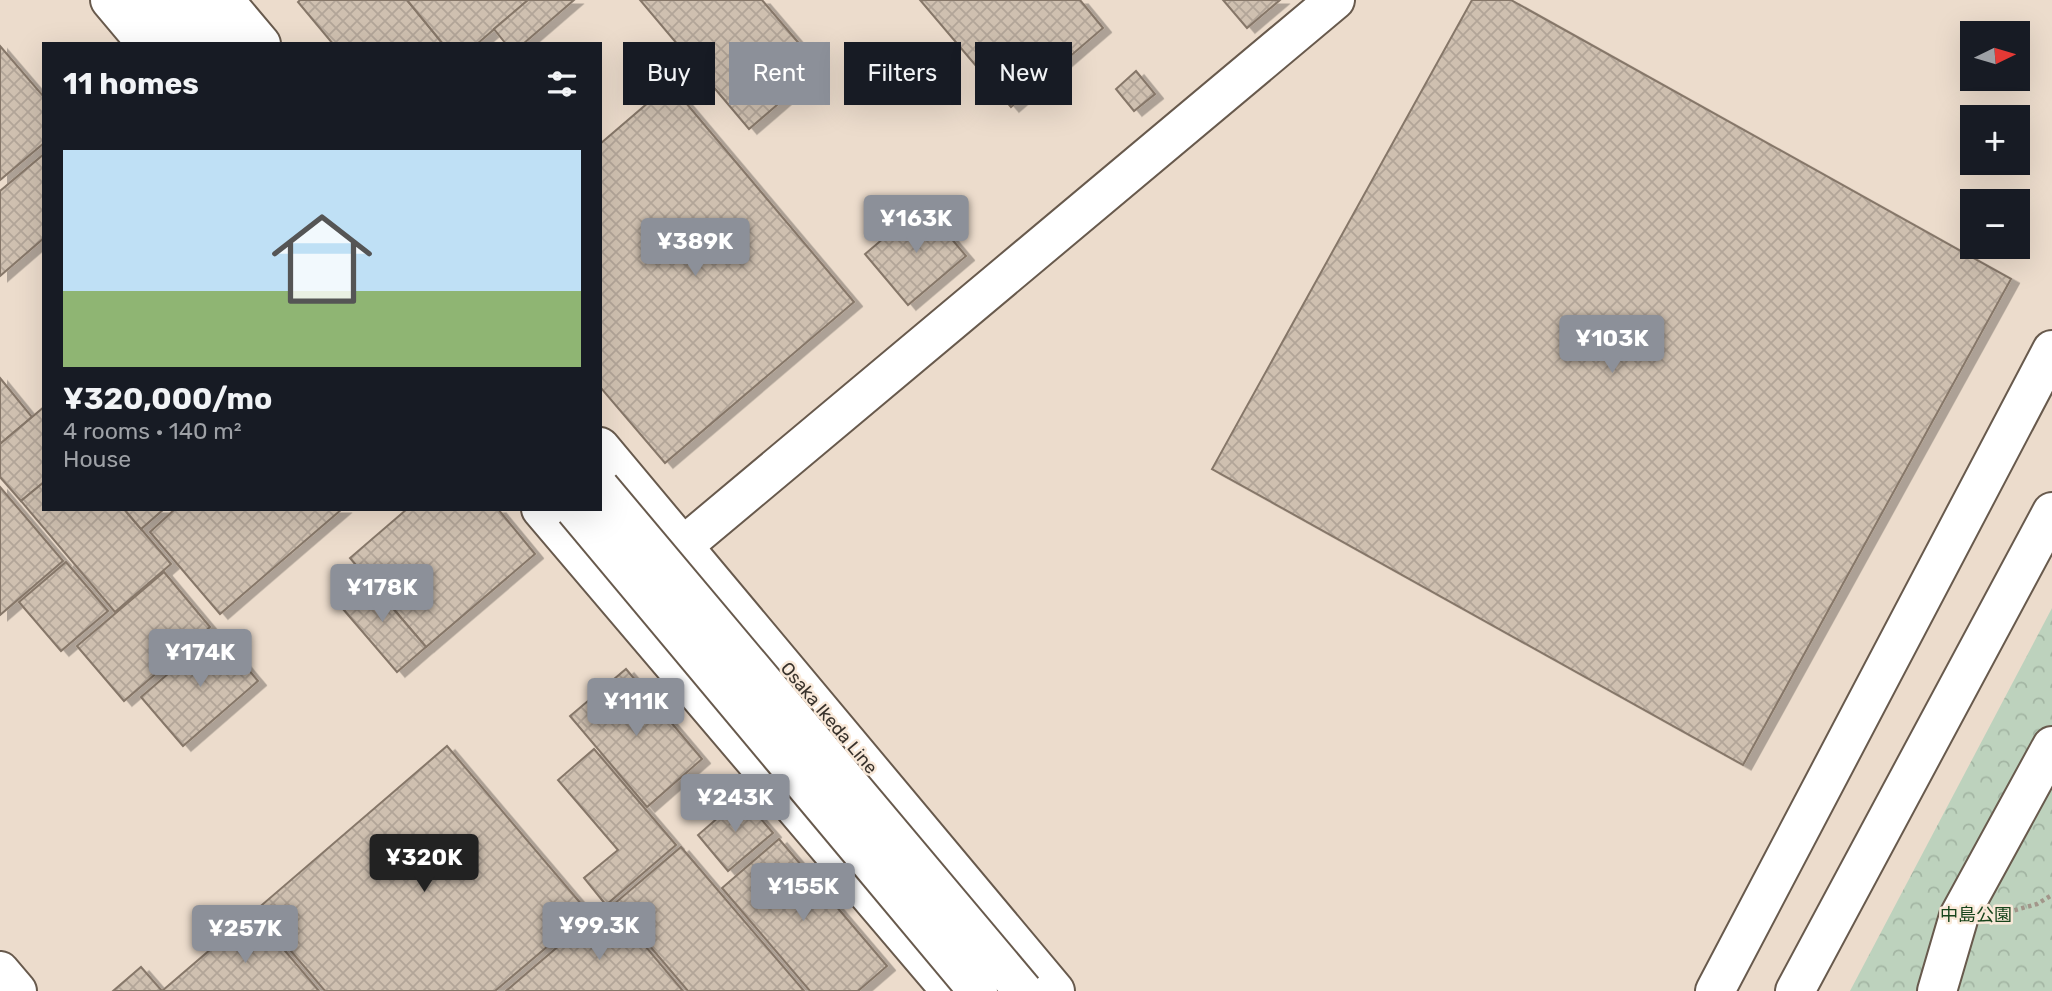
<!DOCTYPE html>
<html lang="en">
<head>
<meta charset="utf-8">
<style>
  body { margin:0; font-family:Rubik,"Noto Sans JP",sans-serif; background:#242831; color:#f1f3f6; height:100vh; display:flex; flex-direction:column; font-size:26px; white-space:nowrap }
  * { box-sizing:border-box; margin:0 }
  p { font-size:23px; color:#9ea1a6 }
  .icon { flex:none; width:38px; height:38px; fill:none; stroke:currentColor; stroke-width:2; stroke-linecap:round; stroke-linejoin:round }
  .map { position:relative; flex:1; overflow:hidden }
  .panel { position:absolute; left:42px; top:42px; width:560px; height:469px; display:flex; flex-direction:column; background:#171b24; border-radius:0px; box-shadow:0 7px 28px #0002 }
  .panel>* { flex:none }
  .banner { position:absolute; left:623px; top:42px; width:665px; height:63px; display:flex; gap:14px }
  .needle { width:46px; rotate:85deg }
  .tools { position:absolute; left:1960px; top:21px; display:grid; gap:14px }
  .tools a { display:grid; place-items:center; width:70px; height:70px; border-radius:0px; background:#171b24; box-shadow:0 7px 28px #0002; font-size:35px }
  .price { position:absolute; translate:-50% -60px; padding:0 16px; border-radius:7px; background:#8c9099; color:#fff; font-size:23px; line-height:46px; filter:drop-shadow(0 2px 4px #0008) }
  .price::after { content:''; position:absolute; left:50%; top:42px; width:21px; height:16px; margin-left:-10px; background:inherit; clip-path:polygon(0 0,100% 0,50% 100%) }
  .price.selected { background:#222; color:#fff }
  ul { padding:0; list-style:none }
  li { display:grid; align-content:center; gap:14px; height:371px; padding:0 21px }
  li+li { border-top:2px solid #363941 }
  li span { display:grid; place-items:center; height:217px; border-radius:0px; color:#555 }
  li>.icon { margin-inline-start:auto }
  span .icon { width:126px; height:126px; fill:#fffc; stroke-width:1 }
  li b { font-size:30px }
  h2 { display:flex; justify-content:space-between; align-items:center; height:84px; padding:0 21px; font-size:30px }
  .tag { padding:0 24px; border-radius:0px; background:#171b24; box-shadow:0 7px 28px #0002; font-size:24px; line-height:63px }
  .tag.selected { background:#8c9099; color:#fff }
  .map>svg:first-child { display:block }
</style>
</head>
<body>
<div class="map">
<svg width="2052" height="991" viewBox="0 0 2052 991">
  <defs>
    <pattern id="park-crowns" width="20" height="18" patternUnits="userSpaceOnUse" patternTransform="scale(1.75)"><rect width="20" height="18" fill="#bdd2bd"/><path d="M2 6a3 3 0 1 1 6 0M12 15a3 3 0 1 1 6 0" fill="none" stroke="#a3b5a3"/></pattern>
    <pattern id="building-cross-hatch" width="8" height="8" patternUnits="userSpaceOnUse" patternTransform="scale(1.75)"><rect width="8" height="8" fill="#cfc0b0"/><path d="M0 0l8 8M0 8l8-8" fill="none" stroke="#b2a598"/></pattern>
    <filter id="shadow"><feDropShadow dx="8" dy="4.5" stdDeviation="0" flood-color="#0004"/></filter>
  </defs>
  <rect width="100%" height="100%" fill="#ecdccc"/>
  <polygon fill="url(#park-crowns)" points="2052,608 2052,991 1850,991"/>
  <g fill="url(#building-cross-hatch)" stroke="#867769" stroke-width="2" filter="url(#shadow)">
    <polygon points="300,0 407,0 443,44 333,44 298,2"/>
    <polygon points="407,0 528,0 477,44 443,44"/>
    <polygon points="528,0 574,0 523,44 506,44 494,29"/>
    <polygon points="640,0 762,0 820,68 749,129"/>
    <polygon points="920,0 1080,0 1103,28 1011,107"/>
    <polygon points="1223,0 1280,0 1247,28"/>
    <polygon points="1472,0 1511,0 2011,279 1743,765 1212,469"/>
    <polygon points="0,46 44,97 44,143 0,180"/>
    <polygon points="1136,71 1155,94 1134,111 1116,89"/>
    <polygon points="670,84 854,302 665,463 600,387 600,144"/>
    <polygon points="44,154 44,238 0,276 0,191"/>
    <polygon points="923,205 966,256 908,305 865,254"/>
    <polygon points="0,378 32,417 0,444"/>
    <polygon points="44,407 44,482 21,501 0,477 0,444"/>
    <polygon points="44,482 44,509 124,509 171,564 115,612 21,501"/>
    <polygon points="0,487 63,561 0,615"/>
    <polygon points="124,509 164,509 141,529"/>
    <polygon points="175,509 342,509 220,614 150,532"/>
    <polygon points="407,509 498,509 535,554 426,647 350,558"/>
    <polygon points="66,562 108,611 61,651 19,602"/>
    <polygon points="164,572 210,627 124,701 77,646"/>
    <polygon points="366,577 426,647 397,672 337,602"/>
    <polygon points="217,632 258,681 183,746 141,697"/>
    <polygon points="626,669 702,759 647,807 570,716"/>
    <polygon points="447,746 588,912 495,991 325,991 256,910"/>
    <polygon points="594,749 676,845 606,905 584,878 618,850 558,780"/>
    <polygon points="742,797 773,833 728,871 698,835"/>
    <polygon points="779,839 887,966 858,991 810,991 722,888"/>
    <polygon points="681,847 804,991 688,991 614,904"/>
    <polygon points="609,903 683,991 506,991"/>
    <polygon points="253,913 319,991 162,991"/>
    <polygon points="141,967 162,991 113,991"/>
  </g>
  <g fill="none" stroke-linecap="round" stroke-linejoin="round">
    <defs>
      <g id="minor">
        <polyline points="658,567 1335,0"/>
        <polyline points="0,971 17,991"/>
        <polyline points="1715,991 2052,350"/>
        <polyline points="1795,991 2052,512"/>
        <polyline points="1937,991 1959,916 2052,746"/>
      </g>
      <g id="major">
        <polyline points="110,0 147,44"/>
        <polyline points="224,0 261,44"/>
        <polyline points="600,447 1055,991"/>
        <polyline points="541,509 951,991"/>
      </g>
      <g id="highway">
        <polyline points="145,0 182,44"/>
        <polyline points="188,0 225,44"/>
      </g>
    </defs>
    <use href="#minor" stroke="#685a4d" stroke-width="42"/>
    <use href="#major" stroke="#685a4d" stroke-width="42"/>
    <use href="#highway" stroke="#685a4d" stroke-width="42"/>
    <polyline stroke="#a2968a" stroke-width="4.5" stroke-dasharray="3.5 3.5" stroke-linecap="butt" points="2001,914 2037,904 2052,895"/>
    <use href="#minor" stroke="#fff" stroke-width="38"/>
    <use href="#major" stroke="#fff" stroke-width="38"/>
    <use href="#highway" stroke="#fff" stroke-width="38"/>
    <defs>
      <g id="highway-bridge">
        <polyline points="600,488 1023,991"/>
        <polyline points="575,509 978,991"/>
      </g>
    </defs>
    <use href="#highway-bridge" stroke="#685a4d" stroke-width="42" stroke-linecap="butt"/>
    <use href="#highway-bridge" stroke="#fff" stroke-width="38"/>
  </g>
  <g text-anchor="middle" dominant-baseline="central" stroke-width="5" stroke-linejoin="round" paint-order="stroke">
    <g font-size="18" fill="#39332d" stroke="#f9e9d9">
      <text transform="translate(829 718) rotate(50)">Osaka Ikeda Line</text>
    </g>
    <g font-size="18" fill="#17441b" stroke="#f9e9d9">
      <text x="1976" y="915">中島公園</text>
    </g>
  </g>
</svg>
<div class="tools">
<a><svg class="needle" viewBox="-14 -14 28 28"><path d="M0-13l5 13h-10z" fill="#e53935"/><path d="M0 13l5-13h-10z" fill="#9ea1a6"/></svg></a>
<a>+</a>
<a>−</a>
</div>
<b class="price" style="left:916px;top:255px">¥163K</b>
<b class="price" style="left:695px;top:278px">¥389K</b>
<b class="price" style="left:1612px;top:375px">¥103K</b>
<b class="price" style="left:382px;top:624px">¥178K</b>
<b class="price" style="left:200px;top:689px">¥174K</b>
<b class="price" style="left:636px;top:738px">¥111K</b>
<b class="price" style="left:735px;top:834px">¥243K</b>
<b class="price selected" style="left:424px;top:894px">¥320K</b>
<b class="price" style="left:803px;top:923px">¥155K</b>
<b class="price" style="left:599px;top:962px">¥99.3K</b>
<b class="price" style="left:245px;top:965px">¥257K</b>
<div class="banner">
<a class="tag">Buy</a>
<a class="tag selected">Rent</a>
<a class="tag">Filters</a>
<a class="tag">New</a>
</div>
<section class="panel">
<h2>11 homes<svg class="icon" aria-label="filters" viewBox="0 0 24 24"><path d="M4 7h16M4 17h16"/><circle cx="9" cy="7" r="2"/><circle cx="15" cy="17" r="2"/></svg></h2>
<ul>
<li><span style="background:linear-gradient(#bfe0f5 65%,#8fb573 0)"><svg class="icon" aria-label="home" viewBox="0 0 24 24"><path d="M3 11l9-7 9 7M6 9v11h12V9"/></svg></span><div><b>¥320,000/mo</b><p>4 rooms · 140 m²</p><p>House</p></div></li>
</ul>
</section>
</div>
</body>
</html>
